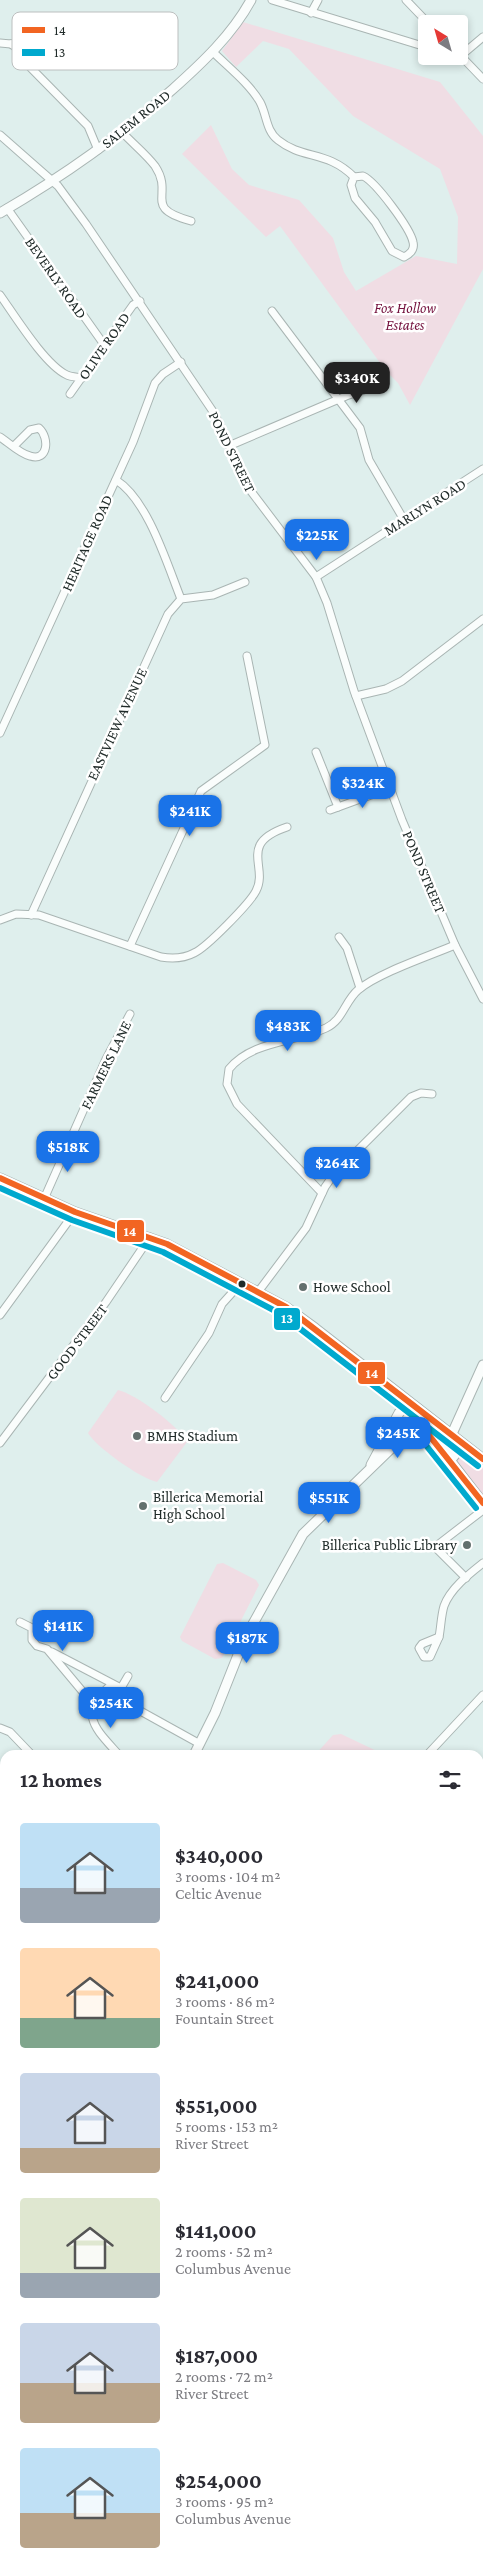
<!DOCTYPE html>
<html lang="en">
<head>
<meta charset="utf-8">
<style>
  body { margin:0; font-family:"Crimson Pro",serif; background:#f7f7f7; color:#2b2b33; height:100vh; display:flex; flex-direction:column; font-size:19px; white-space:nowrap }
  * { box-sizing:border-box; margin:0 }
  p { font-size:16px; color:#7c7c81 }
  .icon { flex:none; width:28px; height:28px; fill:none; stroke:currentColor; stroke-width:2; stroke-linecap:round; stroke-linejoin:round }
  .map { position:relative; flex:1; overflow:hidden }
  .details { position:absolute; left:0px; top:1750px; width:484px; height:820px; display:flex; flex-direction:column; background:#fff; border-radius:15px 15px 0 0; box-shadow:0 2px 8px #0003 }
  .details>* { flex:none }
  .needle { width:32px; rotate:323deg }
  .fabs { position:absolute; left:418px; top:15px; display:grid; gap:10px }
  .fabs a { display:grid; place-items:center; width:50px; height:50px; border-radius:5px; background:#fff; box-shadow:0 2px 8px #0003; font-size:25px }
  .price { position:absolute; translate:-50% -42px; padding:0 11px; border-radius:10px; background:#1a73e8; color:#fff; font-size:16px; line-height:32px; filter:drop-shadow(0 1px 2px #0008) }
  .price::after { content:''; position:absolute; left:50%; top:30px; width:15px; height:11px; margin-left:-8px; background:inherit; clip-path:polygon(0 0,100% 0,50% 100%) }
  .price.current { background:#222; color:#fff }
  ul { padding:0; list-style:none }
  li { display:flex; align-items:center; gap:15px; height:125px; padding:0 20px }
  li span { display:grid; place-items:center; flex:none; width:140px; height:100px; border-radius:5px; color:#555 }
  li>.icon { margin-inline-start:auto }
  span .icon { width:60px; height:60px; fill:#fffc; stroke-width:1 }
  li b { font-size:21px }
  h2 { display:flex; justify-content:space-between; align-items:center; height:60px; padding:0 20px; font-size:21px }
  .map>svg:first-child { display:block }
</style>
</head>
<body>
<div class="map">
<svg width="483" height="2570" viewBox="0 0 483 2570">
  <rect width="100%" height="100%" fill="#dfefed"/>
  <g fill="#f0dde4">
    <polygon points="243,22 440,82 483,136 483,269 410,405 398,383 386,371 280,226 266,237 182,154 211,125 232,169 249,185 299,200 333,238 344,272 356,291 416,256 457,264 458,217 440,169 353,116 289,49 263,41 236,67 222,51"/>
    <path d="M118 1390C134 1393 180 1427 187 1442L157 1482C141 1479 96 1447 88 1433Z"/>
    <polygon points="462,1454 467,1454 483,1464 483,1495 459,1465 457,1458"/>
    <polygon points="223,1563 256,1580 259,1585 222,1658 215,1659 182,1641 180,1637 217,1564"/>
    <polygon points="341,1734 381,1753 315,1755 333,1735"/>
  </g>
  <g fill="#72c9c2">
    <polygon points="0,2115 5,2122 5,2215 0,2209"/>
    <polygon points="56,2565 113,2565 113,2570 55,2570"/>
  </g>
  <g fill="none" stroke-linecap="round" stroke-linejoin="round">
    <g stroke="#72c9c2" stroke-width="1">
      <polyline points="479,2383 483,2385"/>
      <polyline points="0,2553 5,2557"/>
      <polyline points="14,2565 20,2570"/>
    </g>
    <defs>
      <g id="minor">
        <polyline points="272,0 426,47"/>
        <polyline points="406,0 429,24"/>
        <polyline points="311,13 318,0"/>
        <polyline points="0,43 11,44 44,38"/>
        <polyline points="11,44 18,49 30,67 88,126 98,150"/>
        <path d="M212 51C228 67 249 83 260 102 267 115 266 131 278 140 303 160 327 150 354 177"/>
        <polyline points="459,54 483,79"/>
        <polyline points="459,54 464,53 483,37"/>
        <path d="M122 132C132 143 146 154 155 166 175 196 141 207 191 221"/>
        <polyline points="0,135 58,186 86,224 214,413 250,490 316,577 327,603 354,691 402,820 455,945 483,999"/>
        <path d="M363 176C376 182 410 228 413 242 415 250 410 254 404 257L392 251 375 222 355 198 351 185 354 177Z"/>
        <polyline points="7,208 105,346"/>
        <path d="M0 295C15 316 45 365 67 375 71 377 77 377 82 378"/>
        <polyline points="272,311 360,428 369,460 404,520"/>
        <polyline points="70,394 133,305 140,301"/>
        <path d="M0 437C8 442 20 454 30 456 48 462 50 438 39 428L30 430 14 446"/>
        <polyline points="231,445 346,396 384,383"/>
        <path d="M116 480C148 500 167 564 181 599"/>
        <polyline points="316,577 483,469"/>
        <polyline points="356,696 386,689 402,681 483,619"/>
        <polyline points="0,733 133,442 155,383 163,374 181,362"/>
        <polyline points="316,752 338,807"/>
        <polyline points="330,810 390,788"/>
        <polyline points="31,915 168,614 181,599 213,595 245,582"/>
        <path d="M0 920 16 914 39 915 161 957C173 959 183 959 194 953 206 948 250 903 256 891 269 866 237 844 287 827"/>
        <polyline points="339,937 347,948 360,988"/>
        <polyline points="130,946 201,791 265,745 247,656"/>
        <path d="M322 1193 237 1104 227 1084 229 1069C251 1041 296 1042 326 1028 343 1020 345 1001 358 990 378 973 429 956 455 945"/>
        <polyline points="44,1199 106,1059 130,1014"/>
        <polyline points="258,1292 306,1228 325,1187 334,1174 411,1097 421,1093 432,1094"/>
        <polyline points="0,1315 75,1212"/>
        <polyline points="165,1398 209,1333 222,1304 241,1283"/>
        <polyline points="0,1443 106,1302 150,1237"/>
        <polyline points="466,1578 435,1547 483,1510"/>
        <polyline points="20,1622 32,1628 32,1640 37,1646 47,1649 93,1704"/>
        <path d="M439 1637C441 1627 441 1616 444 1606 450 1589 469 1574 483 1563"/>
        <polygon points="439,1637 430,1657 424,1657 419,1648 422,1644"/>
        <polyline points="52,1652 121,1688 128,1676"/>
        <path d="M111 1685C77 1714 95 1728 119 1755"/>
        <polyline points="117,1698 200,1744"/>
        <polyline points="0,1728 10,1732 32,1755"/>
        <polyline points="427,1755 483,1695"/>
        <polyline points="479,1866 483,1861"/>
        <polyline points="479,1900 483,1904"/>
        <polyline points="0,2280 5,2306"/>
        <polyline points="0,2361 5,2359"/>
        <polyline points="0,2409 5,2408"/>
        <polyline points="0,2481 5,2482"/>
      </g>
      <g id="major">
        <path d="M0 213C62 177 120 136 173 89 202 63 232 35 251 0"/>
        <polyline points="0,1178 75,1212 167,1244 286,1307 315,1328 483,1459"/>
        <polyline points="398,1399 439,1446 483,1503"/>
        <polyline points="450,1459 448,1446 451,1436 483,1365"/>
        <polyline points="450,1461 458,1451 469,1449"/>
        <polyline points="371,1465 399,1413 408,1404"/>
        <polyline points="194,1755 215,1713 244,1640 303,1534 404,1436 422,1426"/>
        <polyline points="0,1976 5,1972"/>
        <polyline points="479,2570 483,2555"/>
      </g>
    </defs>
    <use href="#minor" stroke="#a9b5b3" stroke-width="9"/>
    <use href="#major" stroke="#a9b5b3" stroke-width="11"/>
    <use href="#minor" stroke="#fafdfc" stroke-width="7"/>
    <use href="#major" stroke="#fafdfc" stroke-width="9"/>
    <defs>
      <g id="bus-1">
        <polyline points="0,1178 75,1212 167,1244 286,1307 483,1459"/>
        <polyline points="416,1419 483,1503"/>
      </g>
      <g id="bus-2">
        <polyline points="0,1188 72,1220 163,1252 281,1314 478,1466"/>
        <polyline points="409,1424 476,1508"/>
      </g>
    </defs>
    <use href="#bus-1" stroke="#fff" stroke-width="10"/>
    <use href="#bus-2" stroke="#fff" stroke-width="10"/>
    <use href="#bus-1" stroke="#f26522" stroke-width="6"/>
    <use href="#bus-2" stroke="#00a9ce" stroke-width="6"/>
  </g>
  <circle fill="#202b29" stroke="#fff" stroke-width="2" cx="242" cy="1284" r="4.5"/>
  <g fill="#63706e" stroke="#fff" stroke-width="2">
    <circle cx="303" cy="1287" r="5"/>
    <circle cx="137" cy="1436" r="5"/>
    <circle cx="143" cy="1506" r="5"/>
    <circle cx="467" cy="1545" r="5"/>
  </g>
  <g text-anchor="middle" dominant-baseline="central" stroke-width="5" stroke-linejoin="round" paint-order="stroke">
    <g font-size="15" fill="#202b29" stroke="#fff">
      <text transform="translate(136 119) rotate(-39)">SALEM ROAD</text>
      <text transform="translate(56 278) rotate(55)">BEVERLY ROAD</text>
      <text transform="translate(104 346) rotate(-55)">OLIVE ROAD</text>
      <text transform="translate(232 452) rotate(64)">POND STREET</text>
      <text transform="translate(425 507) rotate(-32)">MARLYN ROAD</text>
      <text transform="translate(87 543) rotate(-66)">HERITAGE ROAD</text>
      <text transform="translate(117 724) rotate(-65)">EASTVIEW AVENUE</text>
      <text transform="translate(424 872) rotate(67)">POND STREET</text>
      <text transform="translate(106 1065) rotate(-64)">FARMERS LANE</text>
      <text transform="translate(77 1342) rotate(-53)">GOOD STREET</text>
    </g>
    <g font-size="15" font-style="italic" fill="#75133f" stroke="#fff">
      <text x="405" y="308">Fox Hollow<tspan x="405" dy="17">Estates</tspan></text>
    </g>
    <g font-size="15" fill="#202b29" stroke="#fff" text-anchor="start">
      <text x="313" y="1287">Howe School</text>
      <text x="147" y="1436">BMHS Stadium</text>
      <text x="153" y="1497">Billerica Memorial<tspan x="153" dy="17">High School</tspan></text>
      <text x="457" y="1545" text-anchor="end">Billerica Public Library</text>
    </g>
  </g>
  <rect x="12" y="12" width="166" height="58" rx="8" fill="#fff" stroke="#bcbfbf" stroke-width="1"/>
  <rect x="22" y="27" width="23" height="6" fill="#f26522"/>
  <rect x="22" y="49" width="23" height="7" fill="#00a9ce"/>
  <g font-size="14" fill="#202b29">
    <text x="54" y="35">14</text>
    <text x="54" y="57">13</text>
  </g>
  <g stroke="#fff" stroke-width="2">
    <rect x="116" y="1219" width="29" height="24" rx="5" fill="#f26522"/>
    <rect x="273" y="1307" width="28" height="24" rx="5" fill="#00a9ce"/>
    <rect x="357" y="1361" width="29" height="24" rx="5" fill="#f26522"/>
  </g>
  <g font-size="14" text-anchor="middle" font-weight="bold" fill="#fff">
    <text x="130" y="1236">14</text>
    <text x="287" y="1323">13</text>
    <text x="372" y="1378">14</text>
  </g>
</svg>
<div class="fabs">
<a><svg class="needle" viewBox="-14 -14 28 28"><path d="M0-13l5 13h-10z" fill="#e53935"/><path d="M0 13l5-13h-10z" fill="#7c7c81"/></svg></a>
</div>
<b class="price current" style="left:357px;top:404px">$340K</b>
<b class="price" style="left:317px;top:561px">$225K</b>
<b class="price" style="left:363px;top:809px">$324K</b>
<b class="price" style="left:190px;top:837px">$241K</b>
<b class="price" style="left:288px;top:1052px">$483K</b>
<b class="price" style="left:68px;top:1173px">$518K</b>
<b class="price" style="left:337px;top:1189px">$264K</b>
<b class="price" style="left:398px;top:1459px">$245K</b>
<b class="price" style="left:329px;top:1524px">$551K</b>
<b class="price" style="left:63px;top:1652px">$141K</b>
<b class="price" style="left:247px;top:1664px">$187K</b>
<b class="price" style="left:111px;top:1729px">$254K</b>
<section class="details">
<h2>12 homes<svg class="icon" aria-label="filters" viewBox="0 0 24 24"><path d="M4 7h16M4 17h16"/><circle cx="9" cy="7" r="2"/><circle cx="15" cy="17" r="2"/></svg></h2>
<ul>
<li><span style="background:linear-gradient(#bfe0f5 65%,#9aa5b1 0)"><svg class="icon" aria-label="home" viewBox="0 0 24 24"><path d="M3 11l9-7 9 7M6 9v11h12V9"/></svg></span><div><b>$340,000</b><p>3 rooms · 104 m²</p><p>Celtic Avenue</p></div></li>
<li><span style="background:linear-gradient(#ffd9b3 70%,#7fa58c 0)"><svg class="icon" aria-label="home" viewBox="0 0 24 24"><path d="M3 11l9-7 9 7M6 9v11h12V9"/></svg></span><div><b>$241,000</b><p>3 rooms · 86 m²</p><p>Fountain Street</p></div></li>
<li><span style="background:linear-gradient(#c9d6e8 75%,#b9a48a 0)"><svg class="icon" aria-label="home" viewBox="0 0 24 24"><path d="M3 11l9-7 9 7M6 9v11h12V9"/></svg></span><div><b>$551,000</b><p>5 rooms · 153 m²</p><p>River Street</p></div></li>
<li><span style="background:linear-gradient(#dfe7d0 75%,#9aa5b1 0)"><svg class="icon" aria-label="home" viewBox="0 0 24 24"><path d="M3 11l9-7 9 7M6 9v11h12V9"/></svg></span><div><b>$141,000</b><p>2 rooms · 52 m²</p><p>Columbus Avenue</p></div></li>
<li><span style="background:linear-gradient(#c9d6e8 60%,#b9a48a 0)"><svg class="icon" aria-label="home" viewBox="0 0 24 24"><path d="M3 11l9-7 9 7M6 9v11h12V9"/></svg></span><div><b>$187,000</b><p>2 rooms · 72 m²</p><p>River Street</p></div></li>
<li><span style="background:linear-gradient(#bfe0f5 65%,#b9a48a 0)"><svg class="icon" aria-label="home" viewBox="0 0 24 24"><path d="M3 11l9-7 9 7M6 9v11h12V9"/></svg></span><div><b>$254,000</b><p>3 rooms · 95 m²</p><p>Columbus Avenue</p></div></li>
</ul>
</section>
</div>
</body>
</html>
